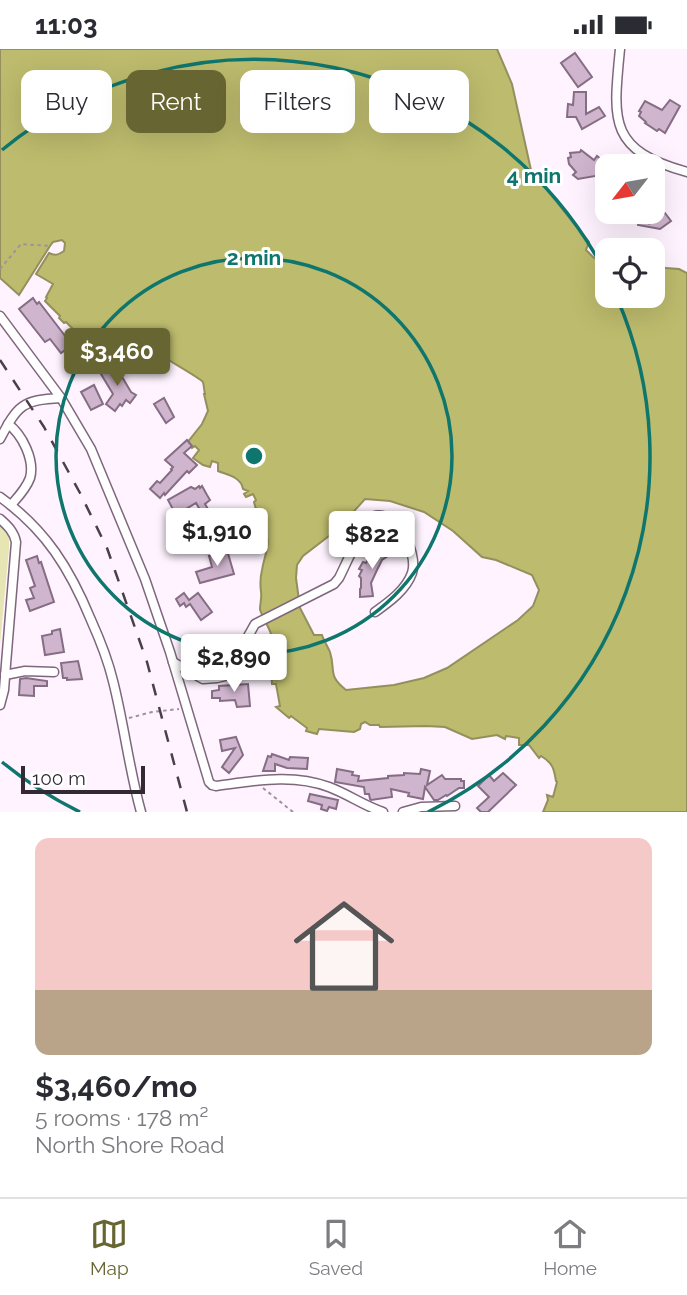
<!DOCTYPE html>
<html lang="en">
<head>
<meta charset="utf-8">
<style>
  body { margin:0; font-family:Raleway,sans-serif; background:#f7f7f7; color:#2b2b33; height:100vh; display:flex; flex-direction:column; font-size:26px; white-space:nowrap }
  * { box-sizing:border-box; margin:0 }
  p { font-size:23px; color:#7c7c81 }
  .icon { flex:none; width:38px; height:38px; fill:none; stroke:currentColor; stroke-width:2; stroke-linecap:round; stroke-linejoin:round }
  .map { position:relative; height:763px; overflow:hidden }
  .details { display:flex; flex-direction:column; background:#fff; flex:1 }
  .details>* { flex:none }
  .guide { position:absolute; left:21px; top:21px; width:646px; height:63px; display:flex; gap:14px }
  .needle { width:46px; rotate:239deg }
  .controls { position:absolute; left:595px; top:105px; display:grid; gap:14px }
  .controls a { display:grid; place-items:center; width:70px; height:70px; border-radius:14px; background:#fff; box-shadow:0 7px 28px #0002; font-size:35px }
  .scale { position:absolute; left:21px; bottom:18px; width:124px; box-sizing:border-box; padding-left:7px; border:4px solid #332933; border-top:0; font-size:19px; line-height:24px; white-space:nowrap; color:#332933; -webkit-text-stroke:5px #fff; paint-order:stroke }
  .price { position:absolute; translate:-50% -60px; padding:0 16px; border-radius:7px; background:#fff; color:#222; font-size:23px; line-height:46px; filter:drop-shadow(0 2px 4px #0008) }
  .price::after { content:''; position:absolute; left:50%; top:42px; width:21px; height:16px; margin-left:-10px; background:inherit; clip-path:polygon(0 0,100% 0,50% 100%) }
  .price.on { background:#676532; color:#fff }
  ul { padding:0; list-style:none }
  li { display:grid; align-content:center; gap:14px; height:371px; padding:0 35px }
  li span { display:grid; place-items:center; height:217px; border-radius:14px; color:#555 }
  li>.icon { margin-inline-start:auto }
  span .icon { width:126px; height:126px; fill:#fffc; stroke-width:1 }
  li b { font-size:30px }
  .tag { padding:0 24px; border-radius:14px; background:#fff; box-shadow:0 7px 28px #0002; font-size:24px; line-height:63px }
  .tag.on { background:#676532; color:#fff }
  .status { display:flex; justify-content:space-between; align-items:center; height:49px; padding:0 35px; background:#fff; direction:ltr }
  .status svg { height:19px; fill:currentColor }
  .tabs { display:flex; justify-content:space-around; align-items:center; height:98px; border-top:2px solid #e1e1e2; background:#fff; font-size:19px; color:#7c7c81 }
  .tabs a { display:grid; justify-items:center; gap:4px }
  .tabs .on { color:#676532 }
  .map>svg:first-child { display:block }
</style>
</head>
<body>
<div class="status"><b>11:03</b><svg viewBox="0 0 49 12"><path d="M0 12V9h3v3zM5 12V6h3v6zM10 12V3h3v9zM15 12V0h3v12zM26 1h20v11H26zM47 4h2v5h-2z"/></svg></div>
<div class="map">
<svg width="687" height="763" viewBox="0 0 687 763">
  <rect width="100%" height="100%" fill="#fef3fe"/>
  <polygon fill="#e6e5b4" points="0,477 9,487 9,499 0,596"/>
  <path fill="#bdbb6d" stroke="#948f5c" stroke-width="2" fill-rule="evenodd" d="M0 0H497L512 35 531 121 589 193 586 201 594 209 602 210 606 204 607 205V247H653V218L679 220 687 224V763H543L548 751 547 746 553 748 557 733 556 732C554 720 553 714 541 707L539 709 529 696H519V689L506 687 505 690 497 686 472 690 445 678 426 677 380 678 379 676H370L365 673 361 675 360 680 354 683 319 680 317 685 306 682 307 679 291 667 289 669 276 658 280 657 276 635H272L270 602 273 598 269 588 271 585C269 578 260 564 260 560 260 554 262 549 261 543 260 535 260 529 262 521 265 502 274 492 260 473L262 472 260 464H257L254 453 256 451 253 445 246 448 244 445 248 442 243 440C241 428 228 426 218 422V414L212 412 210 418 203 416 193 409 199 401 195 397 192 399 187 394 202 375 208 362 204 345H205C204 341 204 337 203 333 201 330 173 314 167 310L166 306 163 305 164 304 158 296 160 287 149 285 147 290 143 286 140 288 116 290 114 287 105 290 102 295C93 294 88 292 82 286L80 287 66 273 64 274 59 269 60 267 45 252 47 249 46 248 53 235 36 225 49 204C55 207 58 206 64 202L65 194 62 191 53 193 50 197 19 246 0 229ZM365 450 390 452 424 463 453 482 482 508 496 511 532 526 539 541 533 557 518 571 447 619 424 629 394 636 346 641C327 626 336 622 330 603 328 598 324 592 322 586H314L300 559 296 529 297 516 303 507 338 480Z"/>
  <g fill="#cfb5ce" stroke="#856d84" stroke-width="2">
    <polygon points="575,4 592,28 578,38 561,14"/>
    <polygon points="574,43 586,43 586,65 599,58 605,67 582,80 576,68 567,68 568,55 573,56"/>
    <polygon points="670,51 680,57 665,84 659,80 657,82 645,74 646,73 639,67 641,63 639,62 645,52 662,61"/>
    <polygon points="581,101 594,111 597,107 607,115 607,125 578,130 573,126 576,123 569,115 568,109 571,108 570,104 580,103"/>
    <polygon points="641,163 652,163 650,174 665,164 671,172 660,180 638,176"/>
    <polygon points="33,249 37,255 39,253 72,296 61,304 50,290 45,293 19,260"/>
    <polygon points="115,316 131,343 136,346 130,354 126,351 122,357 120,355 115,362 106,355 113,345 101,325"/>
    <polygon points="94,336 103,355 91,361 81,343"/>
    <polygon points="164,349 174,368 166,374 154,355"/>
    <polygon points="187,391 192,397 184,404 197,416 189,424 187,422 165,446 164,444 160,449 150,440 157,432 160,434 172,421 171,420 173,418 165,411"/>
    <polygon points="199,437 200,439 202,437 207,446 210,451 205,455 212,467 215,465 219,472 215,474 220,484 208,491 196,470 203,466 196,454 176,466 168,451 191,438 195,440"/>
    <polygon points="389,497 394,503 382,511 377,521 371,534 373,547 360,548 360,540 361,539 361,529 359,527 362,521 359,520 363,513 366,514 369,508 371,509"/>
    <polygon points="227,501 234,525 200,534 196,523 212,518 209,507"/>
    <polygon points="37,507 39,514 41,513 54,553 30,562 26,551 34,549 30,539 35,537 26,511"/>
    <polygon points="184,544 189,551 198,544 212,563 201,571 190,555 186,558 184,554 180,557 176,550"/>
    <polygon points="60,580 64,603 45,606 42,587 52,585 52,582"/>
    <polygon points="235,597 236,607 232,612 227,612 227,617 212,618 212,608 222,608 224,598"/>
    <polygon points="78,612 82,630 67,631 67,629 63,629 61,614"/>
    <polygon points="26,629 47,632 47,637 34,637 34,647 19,646 20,630"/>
    <polygon points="248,635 250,657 237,658 235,651 220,652 220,649 212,649 212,642 219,641 219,637"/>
    <polygon points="236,688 243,706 229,724 222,718 235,699 222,702 220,691"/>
    <polygon points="272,705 289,711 290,708 308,709 307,720 287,719 275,715 275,722 263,722 268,707 271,708"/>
    <polygon points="337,720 353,723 352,726 359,727 358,732 388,729 388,727 404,726 404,724 420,725 421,720 430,722 427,736 442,726 445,730 461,730 461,732 464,732 464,739 459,739 447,747 446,746 438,751 434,751 425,738 423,750 408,747 409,744 391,740 392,748 371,751 370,750 369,745 365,745 364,738 335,733"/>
    <polygon points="503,724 516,736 488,763 481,763 477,759 489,748 478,737 489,726 494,732"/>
    <polygon points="310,745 338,751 336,760 329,758 327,762 321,760 322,756 308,752"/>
  </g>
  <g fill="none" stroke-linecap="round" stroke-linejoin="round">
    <defs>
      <g id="minor">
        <path d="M620 0C613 72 608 101 687 123"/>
        <path d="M0 267 61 349 91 400 145 530 170 603 209 733 212 736 216 737C254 732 292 724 329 738 348 745 364 757 383 763"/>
        <path d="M8 375C22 385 35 411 30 429 26 440 18 448 11 456"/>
        <path d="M0 390C18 356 22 351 61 349"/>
        <path d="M0 448C46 481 70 520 91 571 100 591 108 611 113 632 124 675 129 720 141 763"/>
        <path d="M0 470C8 477 14 483 16 493L6 615 4 641 0 656"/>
        <path d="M173 613 203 630 217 629 229 626 239 617 244 606 246 591 255 575 334 535 339 529C343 521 347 512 351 504 355 492 357 479 367 471 393 451 419 503 412 524 406 541 389 553 375 563"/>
        <polyline points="5,626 25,622 54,623"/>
        <polyline points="403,763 421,758 455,757"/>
      </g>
    </defs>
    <use href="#minor" stroke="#7e677d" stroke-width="11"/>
    <g stroke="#9d939d" stroke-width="2" stroke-dasharray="3.5 3.5" stroke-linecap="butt">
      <polyline points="0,220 21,195 50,197"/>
      <polyline points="129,669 152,663 179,660"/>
      <polyline points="263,739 293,763"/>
    </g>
    <use href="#minor" stroke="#fff" stroke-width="8"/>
    <polyline stroke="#4a404a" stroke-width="2.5" stroke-dasharray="12 12" stroke-linecap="butt" points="0,311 44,378 80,444 107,499 147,613 187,763"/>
  </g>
  <g fill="none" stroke="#0f766e" stroke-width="3.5">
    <circle cx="254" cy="407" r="198"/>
    <path d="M80 763A396 396 0 0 1 2 713M2 101A396 396 0 0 1 607 227M617 249A396 396 0 0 1 428 763"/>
  </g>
  <circle cx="254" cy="407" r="10" fill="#0f766e" stroke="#fff" stroke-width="3.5"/>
  <g font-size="21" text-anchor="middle" font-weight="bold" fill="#0f766e" stroke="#fff" stroke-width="6" stroke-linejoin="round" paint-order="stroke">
    <text x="534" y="134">4 min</text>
    <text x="254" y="216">2 min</text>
  </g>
</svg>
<div class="controls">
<a><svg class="needle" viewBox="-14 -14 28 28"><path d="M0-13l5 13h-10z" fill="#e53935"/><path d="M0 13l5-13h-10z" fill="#7c7c81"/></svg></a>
<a><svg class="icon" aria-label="locate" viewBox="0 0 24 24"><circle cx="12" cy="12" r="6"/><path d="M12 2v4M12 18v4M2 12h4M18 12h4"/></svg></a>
</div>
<div class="scale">100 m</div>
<b class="price on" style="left:117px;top:339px">$3,460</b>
<b class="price" style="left:217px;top:519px">$1,910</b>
<b class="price" style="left:372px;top:522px">$822</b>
<b class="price" style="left:234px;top:645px">$2,890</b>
<div class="guide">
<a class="tag">Buy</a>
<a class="tag on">Rent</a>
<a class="tag">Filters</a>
<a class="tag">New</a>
</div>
</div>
<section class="details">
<ul>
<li><span style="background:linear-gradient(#f6c9c9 70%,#b9a48a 0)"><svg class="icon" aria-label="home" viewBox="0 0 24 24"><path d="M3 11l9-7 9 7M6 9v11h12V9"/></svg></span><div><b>$3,460/mo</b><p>5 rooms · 178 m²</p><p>North Shore Road</p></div></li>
</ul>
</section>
<nav class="tabs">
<a class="on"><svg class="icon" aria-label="map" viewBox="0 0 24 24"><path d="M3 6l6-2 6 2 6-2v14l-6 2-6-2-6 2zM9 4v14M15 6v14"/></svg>Map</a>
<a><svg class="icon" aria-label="saved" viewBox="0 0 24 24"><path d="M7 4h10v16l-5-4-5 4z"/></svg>Saved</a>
<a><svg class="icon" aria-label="home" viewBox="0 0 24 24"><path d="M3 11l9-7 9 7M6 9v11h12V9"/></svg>Home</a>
</nav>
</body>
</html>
